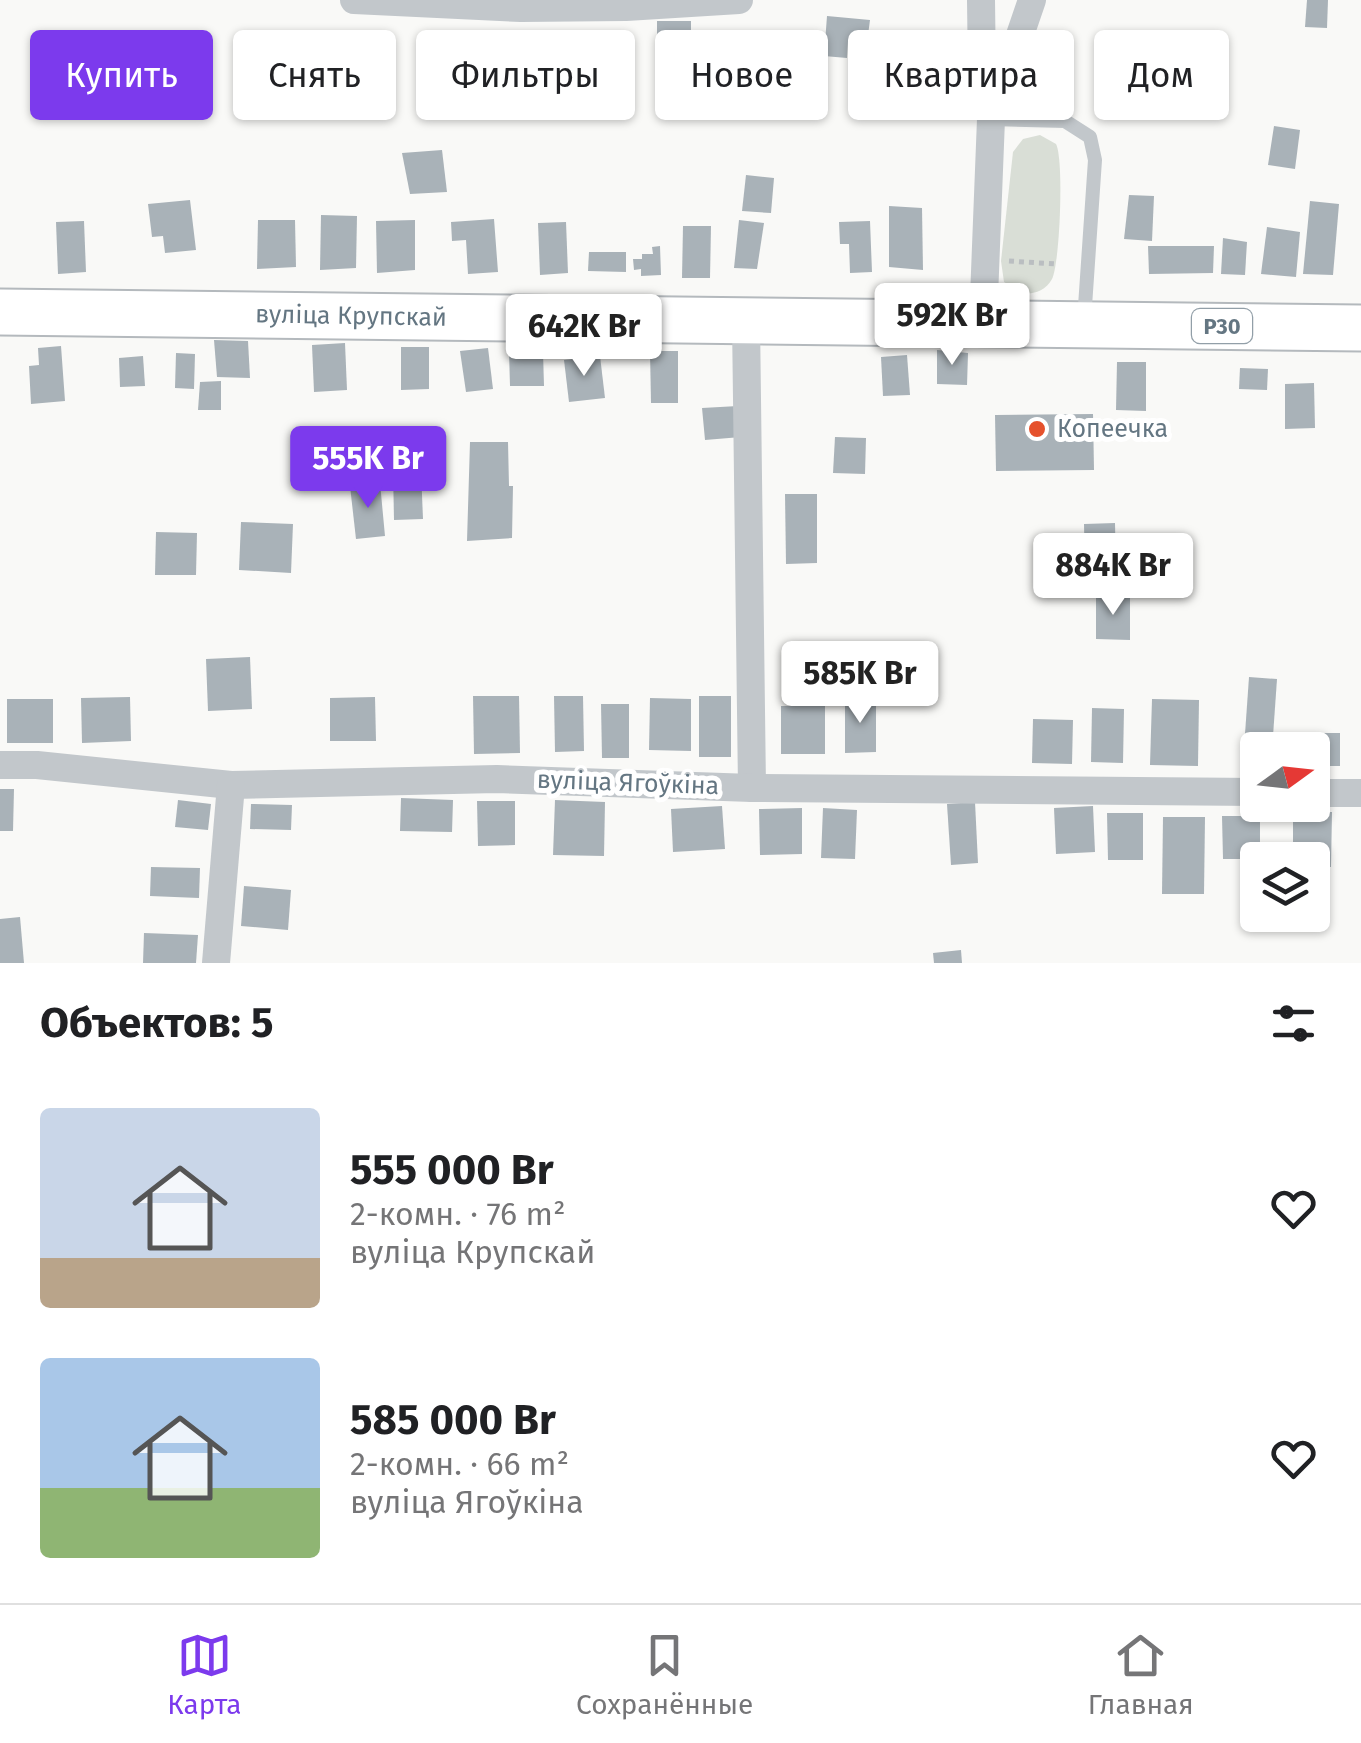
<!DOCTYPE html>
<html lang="ru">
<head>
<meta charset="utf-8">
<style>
  body { margin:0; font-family:"Fira Sans",sans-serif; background:#f6f6f6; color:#202124; height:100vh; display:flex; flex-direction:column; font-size:38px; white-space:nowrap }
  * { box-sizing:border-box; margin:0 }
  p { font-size:32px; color:#757577 }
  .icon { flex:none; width:55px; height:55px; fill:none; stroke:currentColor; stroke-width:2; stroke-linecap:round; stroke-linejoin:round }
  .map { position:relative; height:963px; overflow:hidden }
  .panel { display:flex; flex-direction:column; background:#fff; flex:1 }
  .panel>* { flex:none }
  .hud { position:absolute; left:30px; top:30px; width:1302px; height:90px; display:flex; gap:20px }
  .needle { width:65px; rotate:75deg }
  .controls { position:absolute; left:1240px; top:732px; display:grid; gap:20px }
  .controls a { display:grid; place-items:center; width:90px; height:90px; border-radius:10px; background:#fff; box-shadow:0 2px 8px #0004; font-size:50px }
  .price { position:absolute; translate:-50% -85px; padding:0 22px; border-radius:10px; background:#fff; color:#222; font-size:32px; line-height:65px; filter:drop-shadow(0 2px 5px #0008) }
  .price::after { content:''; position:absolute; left:50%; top:60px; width:30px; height:22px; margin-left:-15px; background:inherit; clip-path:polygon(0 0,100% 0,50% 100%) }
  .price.selected { background:#7c3aed; color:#fff }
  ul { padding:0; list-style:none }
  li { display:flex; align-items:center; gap:30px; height:250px; padding:0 40px }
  li span { display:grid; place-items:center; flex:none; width:280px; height:200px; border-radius:10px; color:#555 }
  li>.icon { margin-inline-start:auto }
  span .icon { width:120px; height:120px; fill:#fffc; stroke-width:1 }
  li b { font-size:42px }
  h2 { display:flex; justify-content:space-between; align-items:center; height:120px; padding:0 40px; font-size:42px }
  .pill { padding:0 35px; border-radius:10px; background:#fff; box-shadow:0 2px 8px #0004; font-size:35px; line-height:90px }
  .pill.selected { background:#7c3aed; color:#fff }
  .dock { display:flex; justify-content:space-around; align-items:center; height:140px; border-top:2px solid #e0e0e0; background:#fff; font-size:28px; color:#757577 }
  .dock a { display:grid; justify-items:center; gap:5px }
  .dock .selected { color:#7c3aed }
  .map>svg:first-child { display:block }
</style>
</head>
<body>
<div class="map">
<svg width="1361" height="963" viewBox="0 0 1361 963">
  <rect width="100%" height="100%" fill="#f9f9f7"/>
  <path fill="#d9ded6" d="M1040 135 1056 144C1064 159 1060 263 1052 279 1046 290 1037 293 1025 294L1004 282 1001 261 1013 152 1023 139Z"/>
  <g fill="#a9b2b8">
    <polygon points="1307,0 1328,0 1327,28 1305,27"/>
    <polygon points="827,16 870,20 867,43 848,41 847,58 824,56"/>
    <rect x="657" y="21" width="34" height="20"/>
    <polygon points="460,37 461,64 422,66 420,39"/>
    <polygon points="559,38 561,65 520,67 519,51 537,50 536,39"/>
    <polygon points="129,39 131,79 102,80 100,40"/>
    <polygon points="294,40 296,80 267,81 265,41"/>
    <polygon points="916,49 942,52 937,92 911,88"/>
    <polygon points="700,54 743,57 741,97 697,94"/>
    <polygon points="1274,126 1300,130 1295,169 1268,165"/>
    <polygon points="442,150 447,192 410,194 402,153"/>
    <polygon points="746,175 774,178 771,213 742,211"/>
    <polygon points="1129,195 1154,196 1152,241 1124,239"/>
    <polygon points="190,200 196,250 165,253 163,236 152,237 148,204"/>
    <polygon points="1310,201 1339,204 1333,275 1303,274"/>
    <polygon points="889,206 922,208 923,270 889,267"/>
    <polygon points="321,215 357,216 356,268 320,270"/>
    <polygon points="494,219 498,272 468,274 466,240 452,241 451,222"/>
    <polygon points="258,220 295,220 296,267 257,269"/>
    <polygon points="415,220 415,270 377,273 376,221"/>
    <polygon points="739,220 764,223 757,269 734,268"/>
    <polygon points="84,221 86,272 58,274 56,222"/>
    <polygon points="870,221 872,272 850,273 849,244 840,244 839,222"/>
    <polygon points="566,222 568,273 540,275 538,223"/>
    <polygon points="683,226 711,226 710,278 682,278"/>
    <polygon points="1267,227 1300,232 1296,277 1261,274"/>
    <polygon points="1223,238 1247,242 1245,275 1221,274"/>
    <polygon points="660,246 661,275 641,276 641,269 634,270 633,259 642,259 642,254 653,254 652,247"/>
    <polygon points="1148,246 1214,246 1213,273 1149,274"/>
    <polygon points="589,252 626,252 626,272 588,271"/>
    <polygon points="214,340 248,341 250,378 217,377"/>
    <polygon points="345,343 347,390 314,392 312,345"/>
    <polygon points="61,346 65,401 31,404 29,366 39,365 38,348"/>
    <polygon points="401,347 429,347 429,389 401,390"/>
    <polygon points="488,348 493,389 466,392 460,351"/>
    <polygon points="937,350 968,353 967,385 937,384"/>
    <polygon points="650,351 678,351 678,403 651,403"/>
    <polygon points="509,352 543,352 544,386 510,386"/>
    <polygon points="176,353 195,354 194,389 175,388"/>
    <polygon points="907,355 910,395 883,396 881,357"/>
    <polygon points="143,356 145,386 120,387 119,358"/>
    <polygon points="600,356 605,398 569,402 564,360"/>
    <polygon points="1117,362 1146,362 1146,411 1116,410"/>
    <polygon points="1240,368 1268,369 1267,390 1239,389"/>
    <polygon points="221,381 221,410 198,410 200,382"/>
    <polygon points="1314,383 1315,428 1285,429 1285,384"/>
    <polygon points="738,406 741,437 705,440 702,408"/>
    <polygon points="1093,414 1094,470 996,471 995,415"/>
    <polygon points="835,437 866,438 865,474 833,473"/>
    <polygon points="470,442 508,442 509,486 513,486 512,538 467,541"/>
    <polygon points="393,470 421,470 423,519 394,520"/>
    <polygon points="380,483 385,536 356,539 350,486"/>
    <polygon points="785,494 817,494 817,563 786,564"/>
    <polygon points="241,522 293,524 291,573 239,570"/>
    <polygon points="1115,523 1116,569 1085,569 1084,524"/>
    <polygon points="156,532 197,533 196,575 155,575"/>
    <polygon points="1096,595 1130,596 1130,640 1096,639"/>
    <polygon points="250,657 252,709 208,711 206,659"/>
    <polygon points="1249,677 1277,679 1273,736 1245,734"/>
    <polygon points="473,696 519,696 520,753 474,754"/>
    <polygon points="554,696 583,696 584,751 555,752"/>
    <rect x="699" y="696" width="32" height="61"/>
    <polygon points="130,697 131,741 82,743 81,698"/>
    <polygon points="375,697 376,741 330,741 330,698"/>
    <polygon points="650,698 691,699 691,751 649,750"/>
    <rect x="7" y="699" width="46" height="44"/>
    <polygon points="1152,699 1199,700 1198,766 1150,765"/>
    <polygon points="845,700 876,700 876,752 845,753"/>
    <polygon points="601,704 629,704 629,758 602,758"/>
    <rect x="781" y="706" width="44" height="48"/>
    <polygon points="1092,708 1124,709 1123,763 1091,762"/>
    <polygon points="1033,719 1073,720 1072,764 1032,763"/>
    <polygon points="1302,733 1340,733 1340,766 1312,766 1312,750 1302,750"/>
    <polygon points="0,789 14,789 13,831 0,831"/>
    <polygon points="401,798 453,800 452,832 400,831"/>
    <polygon points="178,800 211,804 208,830 175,827"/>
    <polygon points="555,800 605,802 604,856 553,855"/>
    <polygon points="477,801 515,801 515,845 478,846"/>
    <polygon points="975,802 978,863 951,865 947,804"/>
    <polygon points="251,804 292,805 291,830 250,829"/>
    <polygon points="722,806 725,849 673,852 671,809"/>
    <polygon points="1093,806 1095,852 1056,854 1054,808"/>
    <polygon points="802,808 802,854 760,855 759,809"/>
    <polygon points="823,808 857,810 855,859 821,858"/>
    <polygon points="1293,812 1332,812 1331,867 1312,866 1312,860 1293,860"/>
    <polygon points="1107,813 1143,813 1143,860 1108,860"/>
    <polygon points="1222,816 1260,816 1260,859 1223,859"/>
    <polygon points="1163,817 1205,817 1204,894 1162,894"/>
    <polygon points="151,867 200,868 199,898 150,896"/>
    <polygon points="244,886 291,890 288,930 241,926"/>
    <polygon points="20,917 24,963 0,963 0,919"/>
    <polygon points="144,933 198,935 196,963 143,963"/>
    <polygon points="961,950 962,963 934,963 933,953"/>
  </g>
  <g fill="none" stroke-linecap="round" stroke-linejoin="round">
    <defs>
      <polyline id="primary" points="0,312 1361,328"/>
    </defs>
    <use href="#primary" stroke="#b4b9bd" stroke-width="49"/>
    <polyline stroke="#babec1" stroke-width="5" stroke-dasharray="5 5" stroke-linecap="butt" points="1009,261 1056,264"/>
    <polyline stroke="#c2c7cb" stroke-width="14" points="991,119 1065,121 1090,137 1095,160 1084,321"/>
    <g stroke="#c2c7cb" stroke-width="28">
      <polyline points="354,0 521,8 626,7 739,0"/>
      <polyline points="981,0 982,77 991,119 983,323"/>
      <polyline points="992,117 1032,0"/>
      <polyline points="746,321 752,788"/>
      <polyline points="0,765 37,765 231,785 497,779 752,788 1258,792"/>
      <polyline points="1312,793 1361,793"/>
      <polyline points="216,963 231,785"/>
    </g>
    <use href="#primary" stroke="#fff" stroke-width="45"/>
  </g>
  <circle fill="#e5512c" stroke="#fff" stroke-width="4" cx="1037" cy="429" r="10"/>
  <g text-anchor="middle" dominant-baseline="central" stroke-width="10" stroke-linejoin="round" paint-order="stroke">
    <rect fill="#fff" stroke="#929fa8" stroke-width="2.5" x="1192" y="309" width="60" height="34" rx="8"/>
    <g font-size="22" font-weight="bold" fill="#647682">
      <text x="1222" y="326">Р30</text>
    </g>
    <g font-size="25" fill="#647682" stroke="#fff">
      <text transform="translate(351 316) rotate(1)">вуліца Крупскай</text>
      <text transform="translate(628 783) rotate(2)">вуліца Ягоўкіна</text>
    </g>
    <g font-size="25" fill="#647682" stroke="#fff" text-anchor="start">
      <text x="1057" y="429">Копеечка</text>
    </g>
  </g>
</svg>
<div class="controls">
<a><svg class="needle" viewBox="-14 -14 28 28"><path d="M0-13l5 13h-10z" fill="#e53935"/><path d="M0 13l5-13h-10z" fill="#757577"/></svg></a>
<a><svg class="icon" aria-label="layers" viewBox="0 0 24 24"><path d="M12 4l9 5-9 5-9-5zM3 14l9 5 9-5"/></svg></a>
</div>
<b class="price" style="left:952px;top:368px">592K Br</b>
<b class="price" style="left:584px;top:379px">642K Br</b>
<b class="price selected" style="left:368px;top:511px">555K Br</b>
<b class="price" style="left:1113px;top:618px">884K Br</b>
<b class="price" style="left:860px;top:726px">585K Br</b>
<div class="hud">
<a class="pill selected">Купить</a>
<a class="pill">Снять</a>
<a class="pill">Фильтры</a>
<a class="pill">Новое</a>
<a class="pill">Квартира</a>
<a class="pill">Дом</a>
</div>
</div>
<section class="panel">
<h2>Объектов: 5<svg class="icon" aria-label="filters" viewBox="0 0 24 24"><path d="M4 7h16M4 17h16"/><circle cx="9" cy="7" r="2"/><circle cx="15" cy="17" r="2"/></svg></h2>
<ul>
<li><span style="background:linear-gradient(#c9d6e8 75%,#b9a48a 0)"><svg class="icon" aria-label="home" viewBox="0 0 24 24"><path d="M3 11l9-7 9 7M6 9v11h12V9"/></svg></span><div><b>555 000 Br</b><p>2-комн. · 76 m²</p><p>вуліца Крупскай</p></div><svg class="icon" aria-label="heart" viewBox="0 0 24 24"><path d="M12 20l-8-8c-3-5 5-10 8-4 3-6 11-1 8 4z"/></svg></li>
<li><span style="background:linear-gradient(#a9c7e8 65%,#8fb573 0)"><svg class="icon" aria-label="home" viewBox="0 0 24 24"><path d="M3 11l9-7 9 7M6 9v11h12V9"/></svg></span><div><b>585 000 Br</b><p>2-комн. · 66 m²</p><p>вуліца Ягоўкіна</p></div><svg class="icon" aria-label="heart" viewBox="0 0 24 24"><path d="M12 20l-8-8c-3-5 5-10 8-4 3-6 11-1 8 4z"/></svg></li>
</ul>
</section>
<nav class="dock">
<a class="selected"><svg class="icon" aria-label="map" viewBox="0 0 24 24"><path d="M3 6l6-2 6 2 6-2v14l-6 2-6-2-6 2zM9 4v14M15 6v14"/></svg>Карта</a>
<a><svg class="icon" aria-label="saved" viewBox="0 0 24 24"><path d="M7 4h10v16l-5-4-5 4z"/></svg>Сохранённые</a>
<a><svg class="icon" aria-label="home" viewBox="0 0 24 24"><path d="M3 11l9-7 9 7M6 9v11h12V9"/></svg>Главная</a>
</nav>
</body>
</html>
